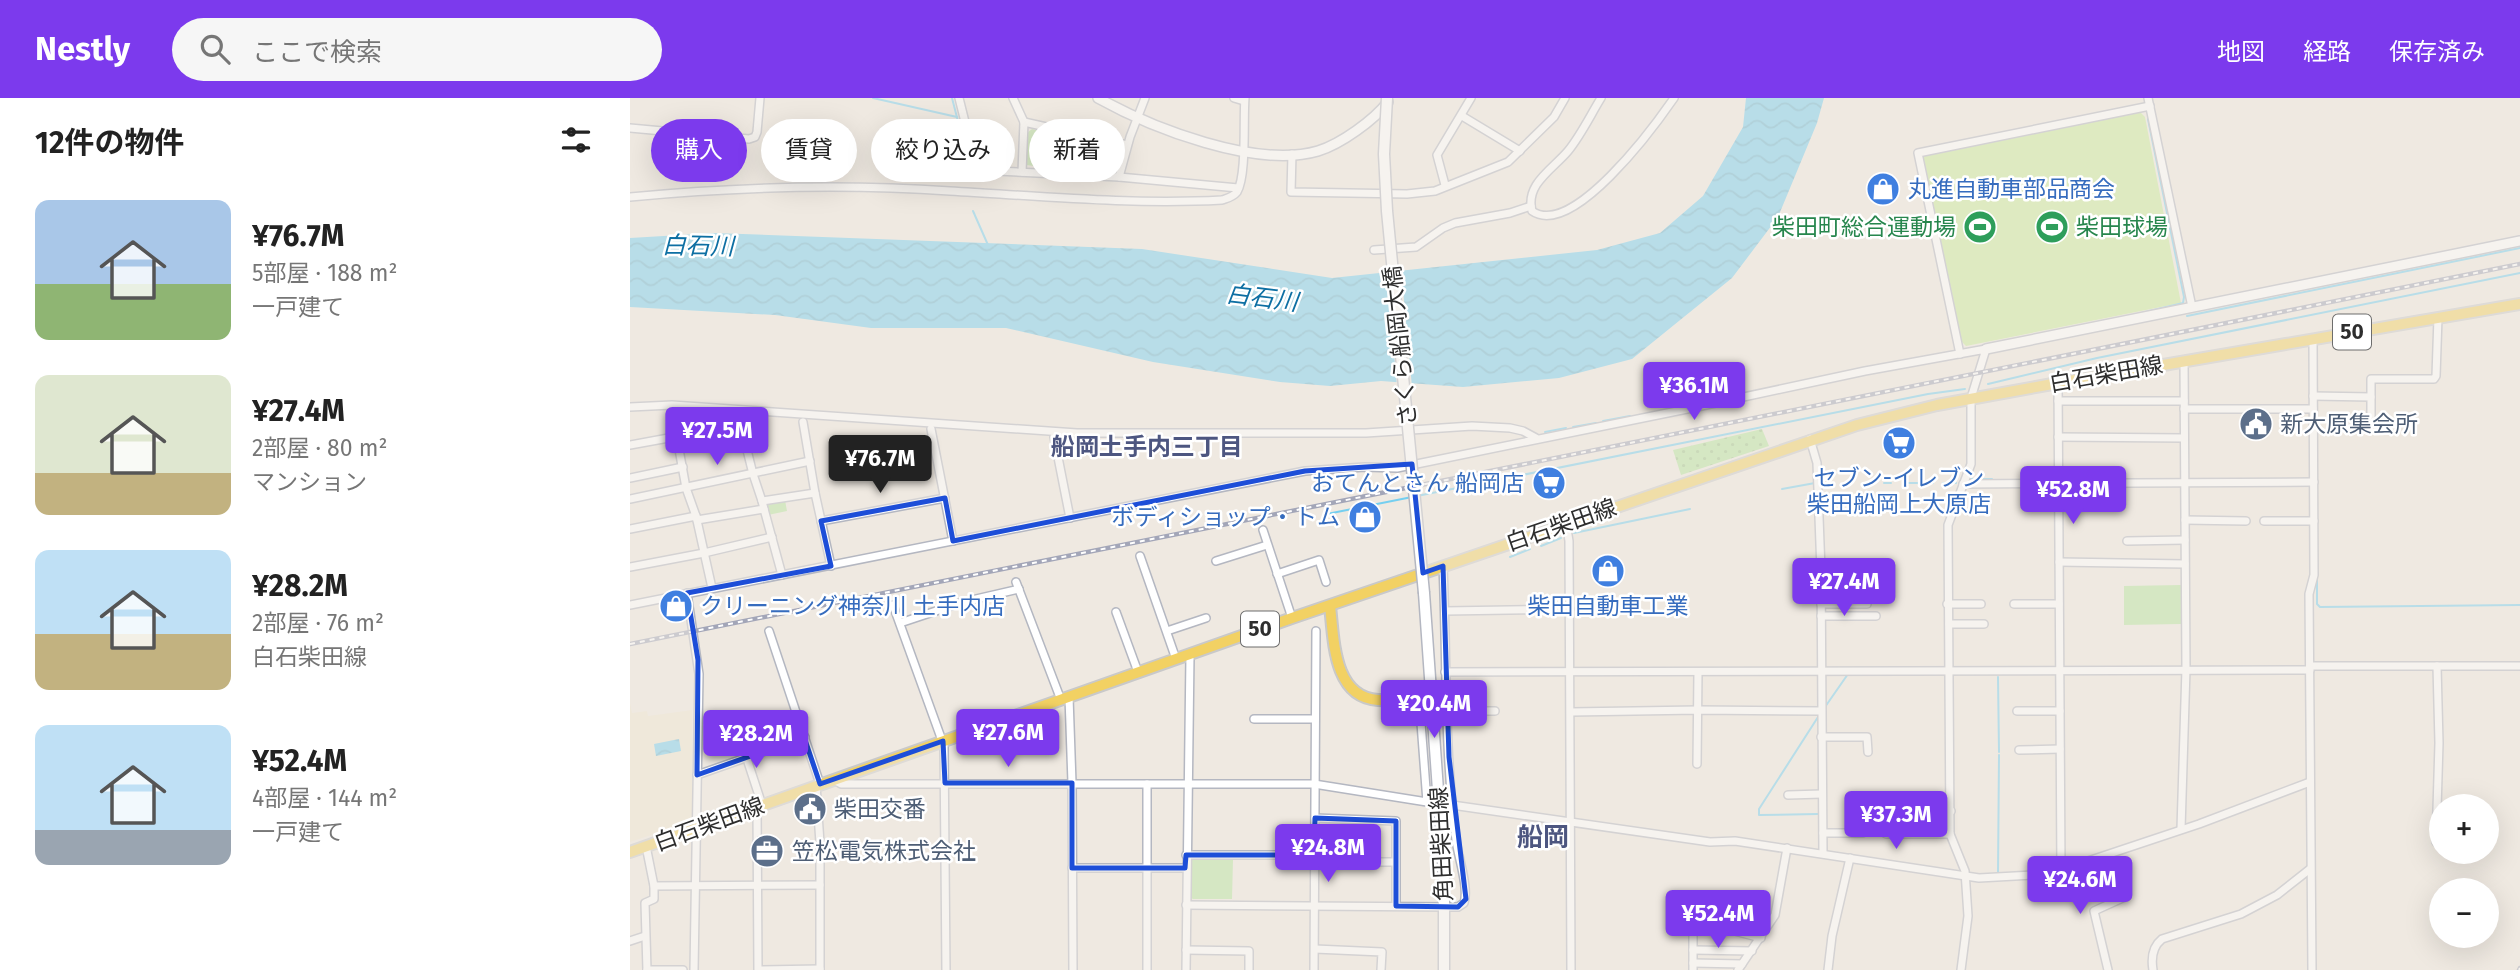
<!DOCTYPE html>
<html lang="ja">
<head>
<meta charset="utf-8">
<style>
  body { margin:0; font-family:"Fira Sans","Noto Sans JP",sans-serif; background:#f6f6f6; color:#222; height:100vh; display:flex; flex-direction:column; font-size:26px; white-space:nowrap }
  * { box-sizing:border-box; margin:0 }
  p { font-size:23px; color:#767676 }
  .icon { flex:none; width:38px; height:38px; fill:none; stroke:currentColor; stroke-width:2; stroke-linecap:round; stroke-linejoin:round }
  .map { position:relative; flex:1; overflow:hidden }
  .details { display:flex; flex-direction:column; background:#fff; width:630px }
  .details>* { flex:none }
  .top-card { position:absolute; left:21px; top:21px; width:665px; height:63px; display:flex; gap:14px }
  .controls { position:absolute; left:1799px; top:696px; display:grid; gap:14px }
  .controls a { display:grid; place-items:center; width:70px; height:70px; border-radius:50%; background:#fff; box-shadow:0 7px 28px #0002; font-size:35px }
  .price { position:absolute; translate:-50% -60px; padding:0 16px; border-radius:7px; background:#7c3aed; color:#fff; font-size:23px; line-height:46px; filter:drop-shadow(0 2px 4px #0008) }
  .price::after { content:''; position:absolute; left:50%; top:42px; width:21px; height:16px; margin-left:-10px; background:inherit; clip-path:polygon(0 0,100% 0,50% 100%) }
  .price.selected { background:#222; color:#fff }
  ul { padding:0; list-style:none }
  li { display:flex; align-items:center; gap:21px; height:175px; padding:0 35px }
  li span { display:grid; place-items:center; flex:none; width:196px; height:140px; border-radius:14px; color:#555 }
  li>.icon { margin-inline-start:auto }
  span .icon { width:84px; height:84px; fill:#fffc; stroke-width:1 }
  li b { font-size:30px }
  h2 { display:flex; justify-content:space-between; align-items:center; height:84px; padding:0 35px; font-size:30px }
  .pill { padding:0 24px; border-radius:32px; background:#fff; box-shadow:0 7px 28px #0002; font-size:24px; line-height:63px }
  .pill.selected { background:#7c3aed; color:#fff }
  header { display:flex; align-items:center; gap:42px; box-sizing:border-box; height:98px; padding:0 35px; background:#7c3aed; color:#fff }
  header strong { font-size:33px }
  nav { display:flex; gap:38px; margin-inline-start:auto; font-size:24px }
  .search { width:490px; height:63px; background:#f6f6f6; display:flex; align-items:center; gap:18px; box-sizing:border-box; padding:0 24px; border-radius:38px; color:#767676; font-size:26px }
  main { display:flex; flex:1; min-height:0 }
  .map>svg:first-child { display:block }
</style>
</head>
<body>
<header>
<strong>Nestly</strong>
<div class="search"><svg class="icon" aria-label="search" viewBox="0 0 24 24"><circle cx="10" cy="10" r="6"/><path d="M15 15l6 6"/></svg>ここで検索</div>
<nav><a>地図</a><a>経路</a><a>保存済み</a></nav>
</header>
<main>
<section class="details">
<h2>12件の物件<svg class="icon" aria-label="filters" viewBox="0 0 24 24"><path d="M4 7h16M4 17h16"/><circle cx="9" cy="7" r="2"/><circle cx="15" cy="17" r="2"/></svg></h2>
<ul>
<li><span style="background:linear-gradient(#a9c7e8 60%,#8fb573 0)"><svg class="icon" aria-label="home" viewBox="0 0 24 24"><path d="M3 11l9-7 9 7M6 9v11h12V9"/></svg></span><div><b>¥76.7M</b><p>5部屋 · 188 m²</p><p>一戸建て</p></div></li>
<li><span style="background:linear-gradient(#dfe7d0 70%,#c2b280 0)"><svg class="icon" aria-label="home" viewBox="0 0 24 24"><path d="M3 11l9-7 9 7M6 9v11h12V9"/></svg></span><div><b>¥27.4M</b><p>2部屋 · 80 m²</p><p>マンション</p></div></li>
<li><span style="background:linear-gradient(#bfe0f5 60%,#c2b280 0)"><svg class="icon" aria-label="home" viewBox="0 0 24 24"><path d="M3 11l9-7 9 7M6 9v11h12V9"/></svg></span><div><b>¥28.2M</b><p>2部屋 · 76 m²</p><p>白石柴田線</p></div></li>
<li><span style="background:linear-gradient(#bfe0f5 75%,#9aa5b1 0)"><svg class="icon" aria-label="home" viewBox="0 0 24 24"><path d="M3 11l9-7 9 7M6 9v11h12V9"/></svg></span><div><b>¥52.4M</b><p>4部屋 · 144 m²</p><p>一戸建て</p></div></li>
</ul>
</section>
<div class="map">
<svg width="1890" height="872" viewBox="0 0 1890 872">
  <defs>
    <pattern id="grass-dots" width="8" height="8" patternUnits="userSpaceOnUse" patternTransform="scale(1.75)"><rect width="8" height="8" fill="#b6e59e"/><path d="M2 2h.1M6 6h.1" fill="none" stroke="#9dc588" stroke-width="1.8" stroke-linecap="round"/></pattern>
    <pattern id="water-waves" width="16" height="10" patternUnits="userSpaceOnUse" patternTransform="scale(1.75)"><rect width="16" height="10" fill="#75cff0"/><path d="M0 5q4-4 8 0t8 0" fill="none" stroke="#66b2ce"/></pattern>
  </defs>
  <rect width="100%" height="100%" fill="#efe9e1"/>
  <polygon fill="#f0e6d1" points="0,605 2,615 17,613 18,618 62,612 62,721 60,724 0,744"/>
  <polygon fill="url(#grass-dots)" points="1132,331 1139,348 1051,377 1043,352"/>
  <g fill="#b6e59e">
    <polygon points="402,31 439,41 438,72 396,67 397,35"/>
    <polygon points="155,402 157,413 138,417 138,405"/>
    <polygon points="1551,487 1551,526 1494,527 1494,488"/>
    <polygon points="564,761 603,762 602,801 563,801 559,799 559,764"/>
  </g>
  <polygon fill="#c9ec9a" points="1509,13 1515,19 1551,205 1336,248 1332,244 1292,57"/>
  <g fill="url(#water-waves)">
    <polygon points="1116,0 1194,0 1187,25 1148,119 1102,180 1002,261 929,280 833,289 751,283 700,288 650,284 523,264 376,230 241,230 145,217 0,209 0,140 84,135 512,151 702,180 967,152 1030,135 1073,98 1113,29"/>
    <polygon points="49,641 51,653 26,658 24,646"/>
  </g>
  <polygon fill="#efe9e1" points="771,170 782,289 767,288 756,172"/>
  <g fill="none" stroke-linecap="round" stroke-linejoin="round">
    <g stroke="#75cff0" stroke-width="2">
      <polyline points="243,0 327,19"/>
      <polyline points="322,0 342,78"/>
      <polyline points="343,113 358,147"/>
      <polyline points="1507,216 1553,205 1554,199 1518,21"/>
      <polyline points="1557,218 1890,150"/>
      <polyline points="1358,286 1467,260 1890,175"/>
      <polyline points="973,323 1000,318"/>
      <polyline points="943,329 966,325"/>
      <polyline points="915,334 936,330"/>
      <polyline points="1340,381 1362,381"/>
      <polyline points="1254,385 1261,385"/>
      <polyline points="1273,385 1303,385"/>
      <polyline points="1313,385 1326,385"/>
      <polyline points="1152,391 1185,385"/>
      <polyline points="787,398 1298,296 1335,291"/>
      <polyline points="697,416 782,399"/>
      <polyline points="944,435 1060,411"/>
      <polyline points="911,448 931,440"/>
      <polyline points="880,459 900,451"/>
      <polyline points="1687,480 1687,506 1690,509 1890,507"/>
      <polyline points="1368,579 1369,654"/>
      <polyline points="1195,609 1218,576"/>
      <polyline points="1188,716 1129,717 1129,711 1188,619"/>
      <polyline points="1368,775 1369,657"/>
    </g>
    <defs>
      <g id="minor">
        <polyline points="329,0 347,72 489,79 608,90"/>
        <polyline points="383,0 394,24 392,74"/>
        <polyline points="604,0 614,3"/>
        <path d="M971 0C960 18 951 37 938 53 923 71 895 86 902 113 942 141 1024 29 1044 0"/>
        <polyline points="1518,0 1562,209"/>
        <polyline points="832,18 890,53"/>
        <polyline points="394,24 497,47"/>
        <polyline points="0,30 119,41 125,39 127,34 130,0"/>
        <polyline points="662,56 661,94 777,96 805,93 878,64 924,19 935,0"/>
        <polyline points="489,79 500,39 515,0"/>
        <polyline points="815,87 807,57 841,0"/>
        <path d="M0 99C105 89 215 86 320 93 410 98 502 107 592 102 598 100 603 99 607 94 617 77 613 21 615 0"/>
        <polyline points="744,152 786,149 813,130 825,125 880,115 901,108"/>
        <polyline points="1330,256 1288,55 1520,8"/>
        <polyline points="1428,285 1431,772"/>
        <polyline points="1683,298 1741,299 1741,324"/>
        <polyline points="1741,299 1741,281 1804,281 1806,278 1808,219"/>
        <polyline points="1428,303 1554,303"/>
        <polyline points="0,309 42,307 447,335 736,335 842,328 880,330 893,333 906,340"/>
        <polyline points="1554,311 1683,311"/>
        <polyline points="109,320 123,376 132,403"/>
        <polyline points="173,324 185,395"/>
        <polyline points="301,331 323,443"/>
        <polyline points="424,339 440,420"/>
        <polyline points="1428,339 1554,340"/>
        <polyline points="1180,341 1187,365 1191,473 1193,755"/>
        <polyline points="0,347 44,339 47,340 56,390 66,418 82,490"/>
        <polyline points="0,380 53,369"/>
        <polyline points="1333,386 1684,384"/>
        <polyline points="0,401 180,363"/>
        <polyline points="134,411 152,477"/>
        <polyline points="67,422 134,411 132,403 185,395 201,468"/>
        <polyline points="1555,422 1616,423"/>
        <polyline points="191,423 315,400"/>
        <polyline points="1634,423 1684,423"/>
        <polyline points="936,425 939,443 941,872"/>
        <polyline points="0,431 66,418"/>
        <polyline points="633,432 662,520"/>
        <polyline points="1497,443 1555,442"/>
        <polyline points="510,458 546,561"/>
        <polyline points="586,463 637,447"/>
        <polyline points="1429,464 1555,466"/>
        <polyline points="0,469 74,455 142,439"/>
        <polyline points="647,476 689,462 696,484"/>
        <polyline points="386,484 431,602"/>
        <polyline points="57,495 69,576 64,872"/>
        <polyline points="1191,506 1237,506"/>
        <polyline points="1317,506 1351,506"/>
        <polyline points="1384,506 1429,506"/>
        <polyline points="0,507 675,373 735,369 767,370 1067,309 1235,273 1356,251 1341,300 1341,366 1318,427 1320,736 1335,773 1338,818 1331,872"/>
        <polyline points="263,507 314,648 316,872"/>
        <polyline points="815,513 940,511"/>
        <polyline points="486,514 508,574"/>
        <polyline points="1191,518 1246,518"/>
        <polyline points="270,525 333,504 389,491"/>
        <polyline points="1319,526 1354,526"/>
        <polyline points="139,533 190,686"/>
        <polyline points="537,533 576,520"/>
        <polyline points="1680,568 1890,568"/>
        <polyline points="815,574 1680,572"/>
        <polyline points="439,599 442,685 443,872"/>
        <polyline points="817,613 865,613"/>
        <polyline points="1387,613 1430,613"/>
        <polyline points="941,614 1068,612 1191,613"/>
        <polyline points="624,621 685,621"/>
        <polyline points="1191,639 1237,639 1238,654"/>
        <polyline points="1389,652 1430,651"/>
        <polyline points="117,661 132,707"/>
        <polyline points="1067,666 1068,574"/>
        <polyline points="67,677 175,639"/>
        <polyline points="204,682 211,686 684,686 797,704 791,625"/>
        <polyline points="186,687 190,745 190,872"/>
        <polyline points="1158,697 1192,696"/>
        <polyline points="822,707 1080,744 1105,743 1349,780 1403,777 1431,772 1569,726 1680,684"/>
        <polyline points="127,709 128,872"/>
        <polyline points="1260,714 1321,713"/>
        <polyline points="685,720 766,723 766,808"/>
        <polyline points="1551,731 1556,571 1554,263"/>
        <polyline points="1193,735 1233,735"/>
        <polyline points="1256,736 1320,736"/>
        <polyline points="1806,744 1809,645 1807,568"/>
        <polyline points="16,748 24,788 24,801 15,805 17,872"/>
        <polyline points="556,757 684,757"/>
        <polyline points="684,764 765,764"/>
        <polyline points="442,770 555,770"/>
        <polyline points="24,788 190,787"/>
        <path d="M556 807 821 809H828L834 805C839 790 828 758 826 742 814 651 817 559 813 468"/>
        <polyline points="0,843 15,838"/>
        <polyline points="685,851 752,854 751,872"/>
        <polyline points="556,852 619,853 619,872"/>
        <polyline points="1063,852 1122,853"/>
        <polyline points="1063,865 1112,866"/>
        <polyline points="17,872 53,872"/>
        <polyline points="129,872 190,871"/>
        <polyline points="517,872 517,686"/>
        <polyline points="556,872 560,557"/>
        <polyline points="684,872 686,533"/>
        <polyline points="1063,872 1063,822 1131,840"/>
        <polyline points="1108,872 1145,817 1157,750"/>
        <polyline points="1198,872 1202,838 1220,760"/>
        <polyline points="1478,872 1464,813 1497,798"/>
        <path d="M1523 872C1521 860 1522 849 1532 841L1611 816 1647 797 1680 771"/>
        <polyline points="1682,872 1679,496 1684,477 1683,241"/>
      </g>
      <g id="tertiary">
        <path d="M468 0C522 30 626 71 688 53 711 46 744 22 758 4"/>
        <polyline points="1356,251 1890,143"/>
      </g>
      <polyline id="secondary" points="794,495 814,777 814,872"/>
      <g id="primary">
        <path d="M700 508C704 542 703 599 748 602 766 603 785 600 803 598"/>
        <polyline points="0,754 662,520 1227,327 1307,307 1428,285 1890,206"/>
      </g>
    </defs>
    <use href="#minor" stroke="#b4b7c1" stroke-width="10"/>
    <use href="#tertiary" stroke="#b4b7c1" stroke-width="12"/>
    <use href="#secondary" stroke="#b4b7c1" stroke-width="13"/>
    <use href="#primary" stroke="#c9c9c9" stroke-width="14"/>
    <use href="#minor" stroke="#fff" stroke-width="7"/>
    <use href="#tertiary" stroke="#fff" stroke-width="9"/>
    <use href="#secondary" stroke="#fff" stroke-width="10"/>
    <use href="#primary" stroke="#f2d163" stroke-width="10"/>
    <defs>
      <g id="rail">
        <polyline points="0,546 1890,166"/>
        <polyline points="1889,872 1890,870"/>
      </g>
    </defs>
    <use href="#rail" stroke="#a3a6b8" stroke-width="4.5"/>
    <use href="#rail" stroke="#fff" stroke-width="2" stroke-dasharray="5" stroke-linecap="butt"/>
    <defs>
      <polyline id="secondary-bridge" points="757,0 754,56 757,113 794,495"/>
    </defs>
    <use href="#secondary-bridge" stroke="#b4b7c1" stroke-width="13" stroke-linecap="butt"/>
    <use href="#secondary-bridge" stroke="#fff" stroke-width="10"/>
  </g>
  <path d="M0 0H1890V872H0ZM782 366 793 475 813 468 819 659 836 801 828 809 766 808V723L685 720 684 757H556L555 770H442V685H315L313 643 190 686 174 639 67 677 68 562 57 495 201 468 191 423 315 400 323 443 675 373Z" fill="#efe9e1" fill-opacity=".55" fill-rule="evenodd"/>
  <path fill="none" stroke="#1d4ed8" stroke-width="5" stroke-linejoin="round" d="M782 366 793 475 813 468 819 659 836 801 828 809 766 808V723L685 720 684 757H556L555 770H442V685H315L313 643 190 686 174 639 67 677 68 562 57 495 201 468 191 423 315 400 323 443 675 373Z"/>
  <defs>
    <symbol id="shop-disc" viewBox="-11 -11 22 22"><circle r="9.5" fill="#3f7fe0" stroke="#fff"/><path d="M-5-2.5h2.3a2.7 3.5 0 0 1 5.4 0H5L5.5 6h-11ZM-1.5-2.5h3a1.5 2.3 0 0 0-3 0Z" fill="#fff"/></symbol>
    <symbol id="stadium-disc" viewBox="-11 -11 22 22"><circle r="9.5" fill="#2e9e5b" stroke="#fff"/><path d="M0-5a6.5 5 0 1 0 0 10a6.5 5 0 1 0 0-10ZM-3.5-1.8h7v3.6h-7Z" fill="#fff"/></symbol>
    <symbol id="civic-disc" viewBox="-11 -11 22 22"><circle r="9.5" fill="#5c6f8a" stroke="#fff"/><path d="M-.6-6.5H3V-4.5H.6V-3L4-1V1h2V6H-6V1h2V-1L-.6-3ZM-1.2 2.5V6h2.4V2.5Z" fill="#fff"/></symbol>
    <symbol id="supermarket-disc" viewBox="-11 -11 22 22"><circle r="9.5" fill="#3f7fe0" stroke="#fff"/><path d="M-6-5.5h2.5l.6 2H6L4.5 2H-2.5L-4.4-4H-6ZM-1.5 3.2a1.3 1.3 0 1 0 .1 0ZM3 3.2a1.3 1.3 0 1 0 .1 0Z" fill="#fff"/></symbol>
    <symbol id="office-disc" viewBox="-11 -11 22 22"><circle r="9.5" fill="#5c6f8a" stroke="#fff"/><path d="M-6-3h4V-5.5h4V-3h4V5H-6ZM-1-4.5V-3h2v-1.5ZM-6 0V1H6V0Z" fill="#fff"/></symbol>
  </defs>
  <g fill-rule="evenodd">
    <use href="#shop-disc" x="1234" y="72" width="38" height="38"/>
    <use href="#stadium-disc" x="1331" y="110" width="38" height="38"/>
    <use href="#stadium-disc" x="1403" y="110" width="38" height="38"/>
    <use href="#civic-disc" x="1607" y="307" width="38" height="38"/>
    <use href="#supermarket-disc" x="1250" y="326" width="38" height="38"/>
    <use href="#supermarket-disc" x="900" y="366" width="38" height="38"/>
    <use href="#shop-disc" x="716" y="400" width="38" height="38"/>
    <use href="#shop-disc" x="959" y="454" width="38" height="38"/>
    <use href="#shop-disc" x="27" y="489" width="38" height="38"/>
    <use href="#civic-disc" x="161" y="692" width="38" height="38"/>
    <use href="#office-disc" x="118" y="734" width="38" height="38"/>
  </g>
  <g text-anchor="middle" dominant-baseline="central" stroke-width="5" stroke-linejoin="round" paint-order="stroke">
    <g fill="#fff" stroke="#6d6d6d" stroke-width="2">
      <rect x="1703" y="216.5" width="38" height="35" rx="5"/>
      <rect x="611" y="513.5" width="38" height="35" rx="5"/>
    </g>
    <g font-size="21" font-weight="bold" fill="#2e2e2e">
      <text x="1722" y="234">50</text>
      <text x="630" y="531">50</text>
    </g>
    <g font-size="23" fill="#366cbe" stroke="#fff" text-anchor="start">
      <text x="1278" y="91">丸進自動車部品商会</text>
      <text x="1269" y="380" text-anchor="middle">セブン-イレブン<tspan x="1269" dy="26">柴田船岡上大原店</tspan></text>
      <text x="894" y="385" text-anchor="end">おてんとさん 船岡店</text>
      <text x="710" y="419" text-anchor="end">ボディショップ・トム</text>
      <text x="70" y="508">クリーニング神奈川 土手内店</text>
      <text x="978" y="508" text-anchor="middle">柴田自動車工業</text>
    </g>
    <g font-size="23" fill="#27864d" stroke="#fff" text-anchor="end">
      <text x="1326" y="129">柴田町総合運動場</text>
      <text x="1446" y="129" text-anchor="start">柴田球場</text>
    </g>
    <g font-size="23" fill="#2e2e2e" stroke="#fff">
      <text transform="translate(770 248) rotate(-96)">さくら船岡大橋</text>
      <text transform="translate(1476 276) rotate(-10)">白石柴田線</text>
      <text transform="translate(931 427) rotate(-19)">白石柴田線</text>
      <text transform="translate(79 726) rotate(-20)">白石柴田線</text>
      <text transform="translate(811 746) rotate(-93)">角田柴田線</text>
    </g>
    <g font-size="23" fill="#4e5e75" stroke="#fff" text-anchor="start">
      <text x="1650" y="326">新大原集会所</text>
      <text x="204" y="711">柴田交番</text>
      <text x="162" y="753">笠松電気株式会社</text>
    </g>
    <g font-size="24" font-style="italic" fill="#0d6fa3" stroke="#fff">
      <text transform="translate(68 148) rotate(1)">白石川</text>
      <text transform="translate(632 200) rotate(7)">白石川</text>
    </g>
    <g font-size="24" font-weight="bold" fill="#4d5680" stroke="#fff">
      <text x="517" y="349">船岡土手内三丁目</text>
    </g>
    <g font-size="26" font-weight="bold" fill="#4d5680" stroke="#fff">
      <text x="913" y="739">船岡</text>
    </g>
  </g>
</svg>
<div class="controls">
<a>+</a>
<a>−</a>
</div>
<b class="price" style="left:1064px;top:324px">¥36.1M</b>
<b class="price" style="left:87px;top:369px">¥27.5M</b>
<b class="price selected" style="left:250px;top:397px">¥76.7M</b>
<b class="price" style="left:1443px;top:428px">¥52.8M</b>
<b class="price" style="left:1214px;top:520px">¥27.4M</b>
<b class="price" style="left:804px;top:642px">¥20.4M</b>
<b class="price" style="left:378px;top:671px">¥27.6M</b>
<b class="price" style="left:126px;top:672px">¥28.2M</b>
<b class="price" style="left:1266px;top:753px">¥37.3M</b>
<b class="price" style="left:698px;top:786px">¥24.8M</b>
<b class="price" style="left:1450px;top:818px">¥24.6M</b>
<b class="price" style="left:1088px;top:852px">¥52.4M</b>
<div class="top-card">
<a class="pill selected">購入</a>
<a class="pill">賃貸</a>
<a class="pill">絞り込み</a>
<a class="pill">新着</a>
</div>
</div>
</main>
</body>
</html>
